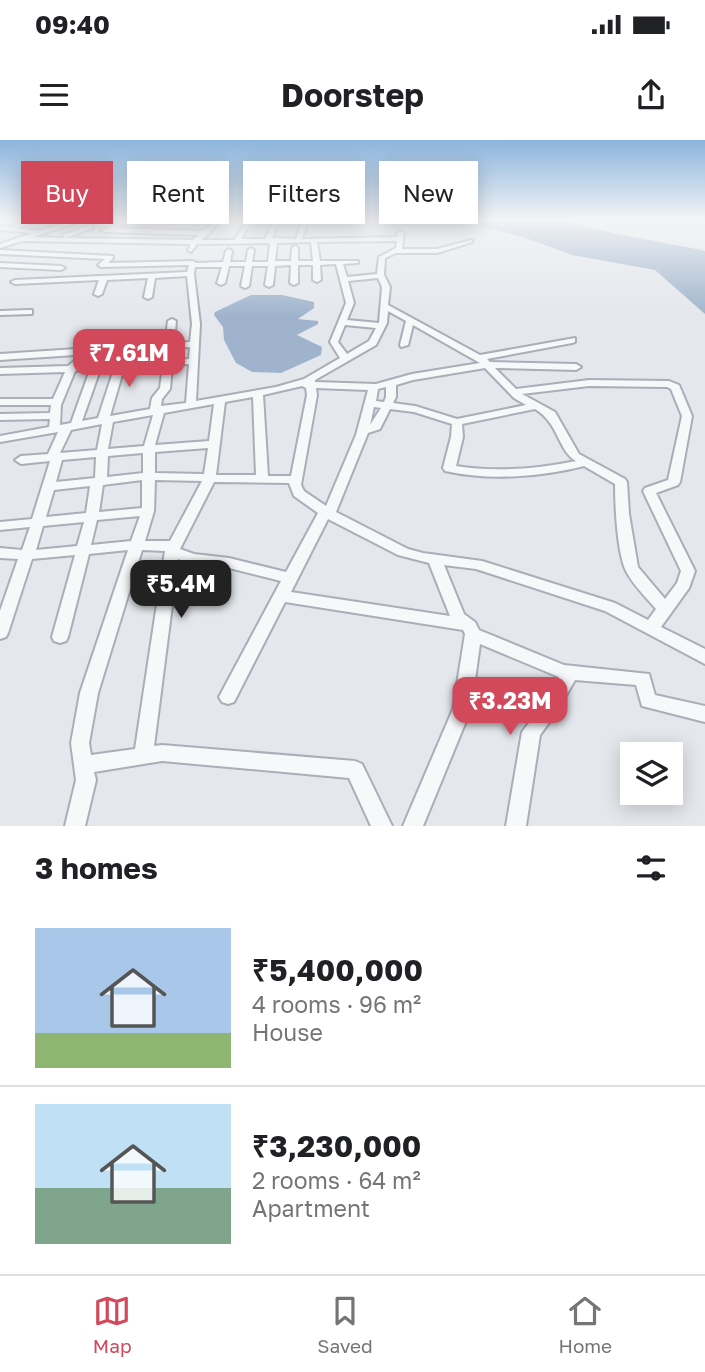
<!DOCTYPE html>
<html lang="en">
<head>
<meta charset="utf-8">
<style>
  body { margin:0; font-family:"Golos Text",sans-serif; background:#f6f6f6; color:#202124; height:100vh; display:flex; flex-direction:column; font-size:26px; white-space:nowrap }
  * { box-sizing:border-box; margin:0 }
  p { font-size:23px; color:#757577 }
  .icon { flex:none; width:38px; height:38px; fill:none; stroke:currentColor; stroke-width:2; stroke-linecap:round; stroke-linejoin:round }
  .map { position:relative; height:686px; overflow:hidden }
  .panel { display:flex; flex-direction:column; background:#fff; flex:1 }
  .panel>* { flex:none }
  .banner { position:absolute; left:21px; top:21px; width:663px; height:63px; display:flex; gap:14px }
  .tools { position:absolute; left:620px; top:602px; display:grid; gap:14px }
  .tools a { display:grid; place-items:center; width:63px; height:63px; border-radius:0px; background:#fff; box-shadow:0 4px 18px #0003; font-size:35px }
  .price { position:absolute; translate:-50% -60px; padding:0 16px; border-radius:14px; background:#d1495b; color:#fff; font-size:23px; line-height:46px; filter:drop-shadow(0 2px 4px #0008) }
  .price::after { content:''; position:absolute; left:50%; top:42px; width:21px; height:16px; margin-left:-10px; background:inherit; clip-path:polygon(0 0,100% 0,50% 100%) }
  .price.active { background:#222; color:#fff }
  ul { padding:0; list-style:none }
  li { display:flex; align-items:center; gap:21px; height:175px; padding:0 35px }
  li+li { border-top:2px solid #e0e0e0 }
  li span { display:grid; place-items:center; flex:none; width:196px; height:140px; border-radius:0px; color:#555 }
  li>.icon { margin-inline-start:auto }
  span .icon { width:84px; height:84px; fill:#fffc; stroke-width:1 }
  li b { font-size:30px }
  h2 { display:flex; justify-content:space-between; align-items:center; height:84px; padding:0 35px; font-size:30px }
  .chip { padding:0 24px; border-radius:0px; background:#fff; box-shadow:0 4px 18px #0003; font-size:24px; line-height:63px }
  .chip.active { background:#d1495b; color:#fff }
  .status { display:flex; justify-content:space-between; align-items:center; height:49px; padding:0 35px; background:#fff; direction:ltr }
  .status svg { height:19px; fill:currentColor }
  header { display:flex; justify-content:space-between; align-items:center; height:91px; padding:0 35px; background:#fff; font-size:32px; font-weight:700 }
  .tab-bar { display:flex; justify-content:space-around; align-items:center; height:98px; border-top:2px solid #e0e0e0; background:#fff; font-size:19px; color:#757577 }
  .tab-bar a { display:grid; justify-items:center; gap:4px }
  .tab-bar .active { color:#d1495b }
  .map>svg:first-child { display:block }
</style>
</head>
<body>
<div class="status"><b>09:40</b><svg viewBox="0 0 49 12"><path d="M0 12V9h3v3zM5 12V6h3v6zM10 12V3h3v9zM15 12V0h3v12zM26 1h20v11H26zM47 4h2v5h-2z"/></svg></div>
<header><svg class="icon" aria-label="menu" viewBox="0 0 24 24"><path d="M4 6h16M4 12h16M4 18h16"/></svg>Doorstep<svg class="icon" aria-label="share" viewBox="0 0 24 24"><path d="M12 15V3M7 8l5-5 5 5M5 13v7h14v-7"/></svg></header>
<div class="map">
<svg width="705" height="686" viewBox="0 0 705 686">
  <rect width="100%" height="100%" fill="#e4e7ec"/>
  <g fill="#9fb4cc">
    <polygon points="484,80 561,80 617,94 702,110 705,111 705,174 655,130 572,115 523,97 479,86"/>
    <polygon points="251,155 282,155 314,162 314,168 298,179 318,181 318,184 297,195 322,207 321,215 281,233 252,232 236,223 224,200 223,187 214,175 215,172"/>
  </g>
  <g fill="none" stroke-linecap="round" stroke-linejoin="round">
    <defs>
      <g id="street">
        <path d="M30 80H38L16 88 40 91 75 80H83L33 97 65 98 63 95 91 85 93 88 65 98 193 100 199 95 104 92 101 90 110 88V86L128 80H136L114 88 203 91 215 81 217 84 209 94 201 100H234L247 82 250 84 241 99H265L274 80H280L272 98 296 99 302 80H308L302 99 397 97 398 93 401 91 404 93 402 109H437L472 100V102L437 113H396L385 118 384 135 390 147 388 165 480 215 575 198V202L572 203 487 219 490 222 576 224 581 227 576 230 495 228 516 249 589 240 669 241 679 245 692 276 680 342 678 345 656 353 695 431 689 448 661 487 705 509V524L605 471 476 429 444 425 464 474 475 482 479 490 564 525 649 534 655 555 705 566V582L642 566 636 545 575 540 556 573 540 595 526 686H506L522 592 544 563 559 537 480 504 471 569 423 686H403L453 569 465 494 463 490 285 462 234 562 228 564 222 562 219 557 281 441 229 428 192 424 178 419 154 606 162 605 355 621 362 624 392 686H371L349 638 162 621 94 632 96 640 85 686H65L76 640 71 603 80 553 128 410 89 414 68 497 66 501 60 503 54 501 52 497 75 415 32 419 8 493 6 497 0 499V471L18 419 0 418V408L22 410 30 387 0 390V382L32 379 50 321 21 324 15 320 21 316 48 314 58 292 0 302V296L49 287 50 279 0 280V274L50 273 51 265H0V259H53L65 232 0 234V228L68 226 73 222 77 225H92L95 219 98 218 103 221 102 224 116 223 120 212 0 220V214L122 206 126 204 165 203 168 181 172 179 176 181 174 203 190 202 192 184 187 136 155 138 152 157 148 159 144 157 148 138 107 140 102 154 98 156 94 154 99 140 15 144 11 142 15 140 187 132 189 125 101 127 98 125 105 119 0 114V110L113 116V118L108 123 193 121 196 123 223 122 226 111 229 109 232 111 230 122H246L248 110 251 108 254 110 252 122H268L270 103 197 104 191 112 188 110 191 104 22 101 0 108V104L33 93 0 90V86L9 87ZM397 101 396 108 379 117 377 134 347 137 343 124 358 123V121H320L317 102ZM311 102 313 121H298V108L295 106 292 108 291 121H275L277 103ZM336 124 346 163 330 202 340 218 304 239 276 247 196 261 200 184 194 134 195 127H222L217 143 221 145 225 143 229 126H245L241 146 245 148 249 146 252 126H268L265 145 269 147 273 145 275 126 291 125 290 143 294 145 298 143V125H313V140L317 142 321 140 320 125ZM378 138 382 147 379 183 347 180 354 163 348 141ZM388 171 406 181 400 205 401 207 408 205 413 185 480 223 412 234 376 244 315 242V240L376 205 387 183ZM345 185 376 188 369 201 347 214 338 202ZM190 207 189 219 173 220 174 208ZM165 209 163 220 126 222 129 211ZM189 224 186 263 161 266 162 259 170 249 172 225ZM163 226 160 248 152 258 150 269 110 276 124 228ZM485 228 514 258 526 265 457 279 415 266 393 263 396 257V245L413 240ZM114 229 98 278 82 281 100 230ZM90 230 71 283 60 285 61 265 75 231ZM302 246 306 248 307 255 291 336H268L263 255ZM589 246 667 247 671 249 682 276 668 340 645 348 643 351 681 431 677 443 665 459 638 427 629 374 627 342 625 339 579 314 555 272 522 254ZM386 247V257L384 262 376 261 378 249ZM316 248 368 250 356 295 326 366 304 351 301 345 317 255ZM253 257 256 335H216L225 262ZM214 264 209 301 155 305 164 273ZM374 267 381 268 370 285ZM390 269 414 272 452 284 451 297 443 328 445 331C489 341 541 337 584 326L615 344C615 365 617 412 626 431 633 445 646 457 656 469L648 480 615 463 482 421 423 413 408 409 336 372 368 293 380 289ZM535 269C559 283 558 311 576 321 538 329 494 332 456 326L463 297 462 284ZM153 275 144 306 108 309 113 282ZM102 284 97 310 60 313 71 290ZM208 308 204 334 155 333V312ZM143 313V333L107 337 108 316ZM96 317 95 338 56 342 62 320ZM142 340V368L99 372 103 345ZM155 340 202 341 170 401H145L154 371ZM214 342 289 343 294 356 318 373 286 432 229 418 194 414 180 409ZM90 346 86 373 46 377 54 350ZM140 376 131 401 91 405 97 380ZM328 379 398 415 429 423 450 476 291 452ZM84 382 77 406 36 410 43 386ZM142 410 165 411 135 609 91 615 89 603 98 553Z"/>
        <polygon points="0,123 61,126 65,128 61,130 0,127"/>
        <polygon points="29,170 32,170 32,174 0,175 0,171"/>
      </g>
    </defs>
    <use href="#street" stroke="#a9aeb7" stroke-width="4"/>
    <use href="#street" fill="#f7f8fa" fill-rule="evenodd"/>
  </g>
  <linearGradient id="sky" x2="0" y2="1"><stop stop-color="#8bb4dd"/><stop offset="0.45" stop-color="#f3f4f6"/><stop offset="1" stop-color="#f3f4f6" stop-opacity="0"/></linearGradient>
  <rect width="705" height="176" fill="url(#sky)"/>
</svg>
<div class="tools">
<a><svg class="icon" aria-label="layers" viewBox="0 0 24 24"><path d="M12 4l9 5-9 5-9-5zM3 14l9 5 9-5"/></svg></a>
</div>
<b class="price" style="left:129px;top:249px">₹7.61M</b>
<b class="price active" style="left:181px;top:480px">₹5.4M</b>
<b class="price" style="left:510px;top:597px">₹3.23M</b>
<div class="banner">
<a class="chip active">Buy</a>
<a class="chip">Rent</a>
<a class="chip">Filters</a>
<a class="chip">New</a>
</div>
</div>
<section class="panel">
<h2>3 homes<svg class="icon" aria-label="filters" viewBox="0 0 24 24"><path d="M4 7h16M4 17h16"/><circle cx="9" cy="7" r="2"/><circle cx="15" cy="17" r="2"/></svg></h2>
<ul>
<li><span style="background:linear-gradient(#a9c7e8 75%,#8fb573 0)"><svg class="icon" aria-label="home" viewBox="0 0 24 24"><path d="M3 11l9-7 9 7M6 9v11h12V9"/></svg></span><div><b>₹5,400,000</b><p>4 rooms · 96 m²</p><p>House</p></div></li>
<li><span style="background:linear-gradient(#bfe0f5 60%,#7fa58c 0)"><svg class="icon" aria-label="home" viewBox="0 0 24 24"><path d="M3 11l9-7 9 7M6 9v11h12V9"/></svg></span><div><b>₹3,230,000</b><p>2 rooms · 64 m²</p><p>Apartment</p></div></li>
</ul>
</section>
<nav class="tab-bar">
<a class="active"><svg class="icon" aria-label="map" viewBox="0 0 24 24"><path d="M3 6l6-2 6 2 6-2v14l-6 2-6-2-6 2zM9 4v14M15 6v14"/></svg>Map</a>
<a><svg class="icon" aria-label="saved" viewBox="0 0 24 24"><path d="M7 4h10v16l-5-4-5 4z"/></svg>Saved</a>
<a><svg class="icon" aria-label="home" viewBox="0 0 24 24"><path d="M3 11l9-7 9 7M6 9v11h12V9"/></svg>Home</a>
</nav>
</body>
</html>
